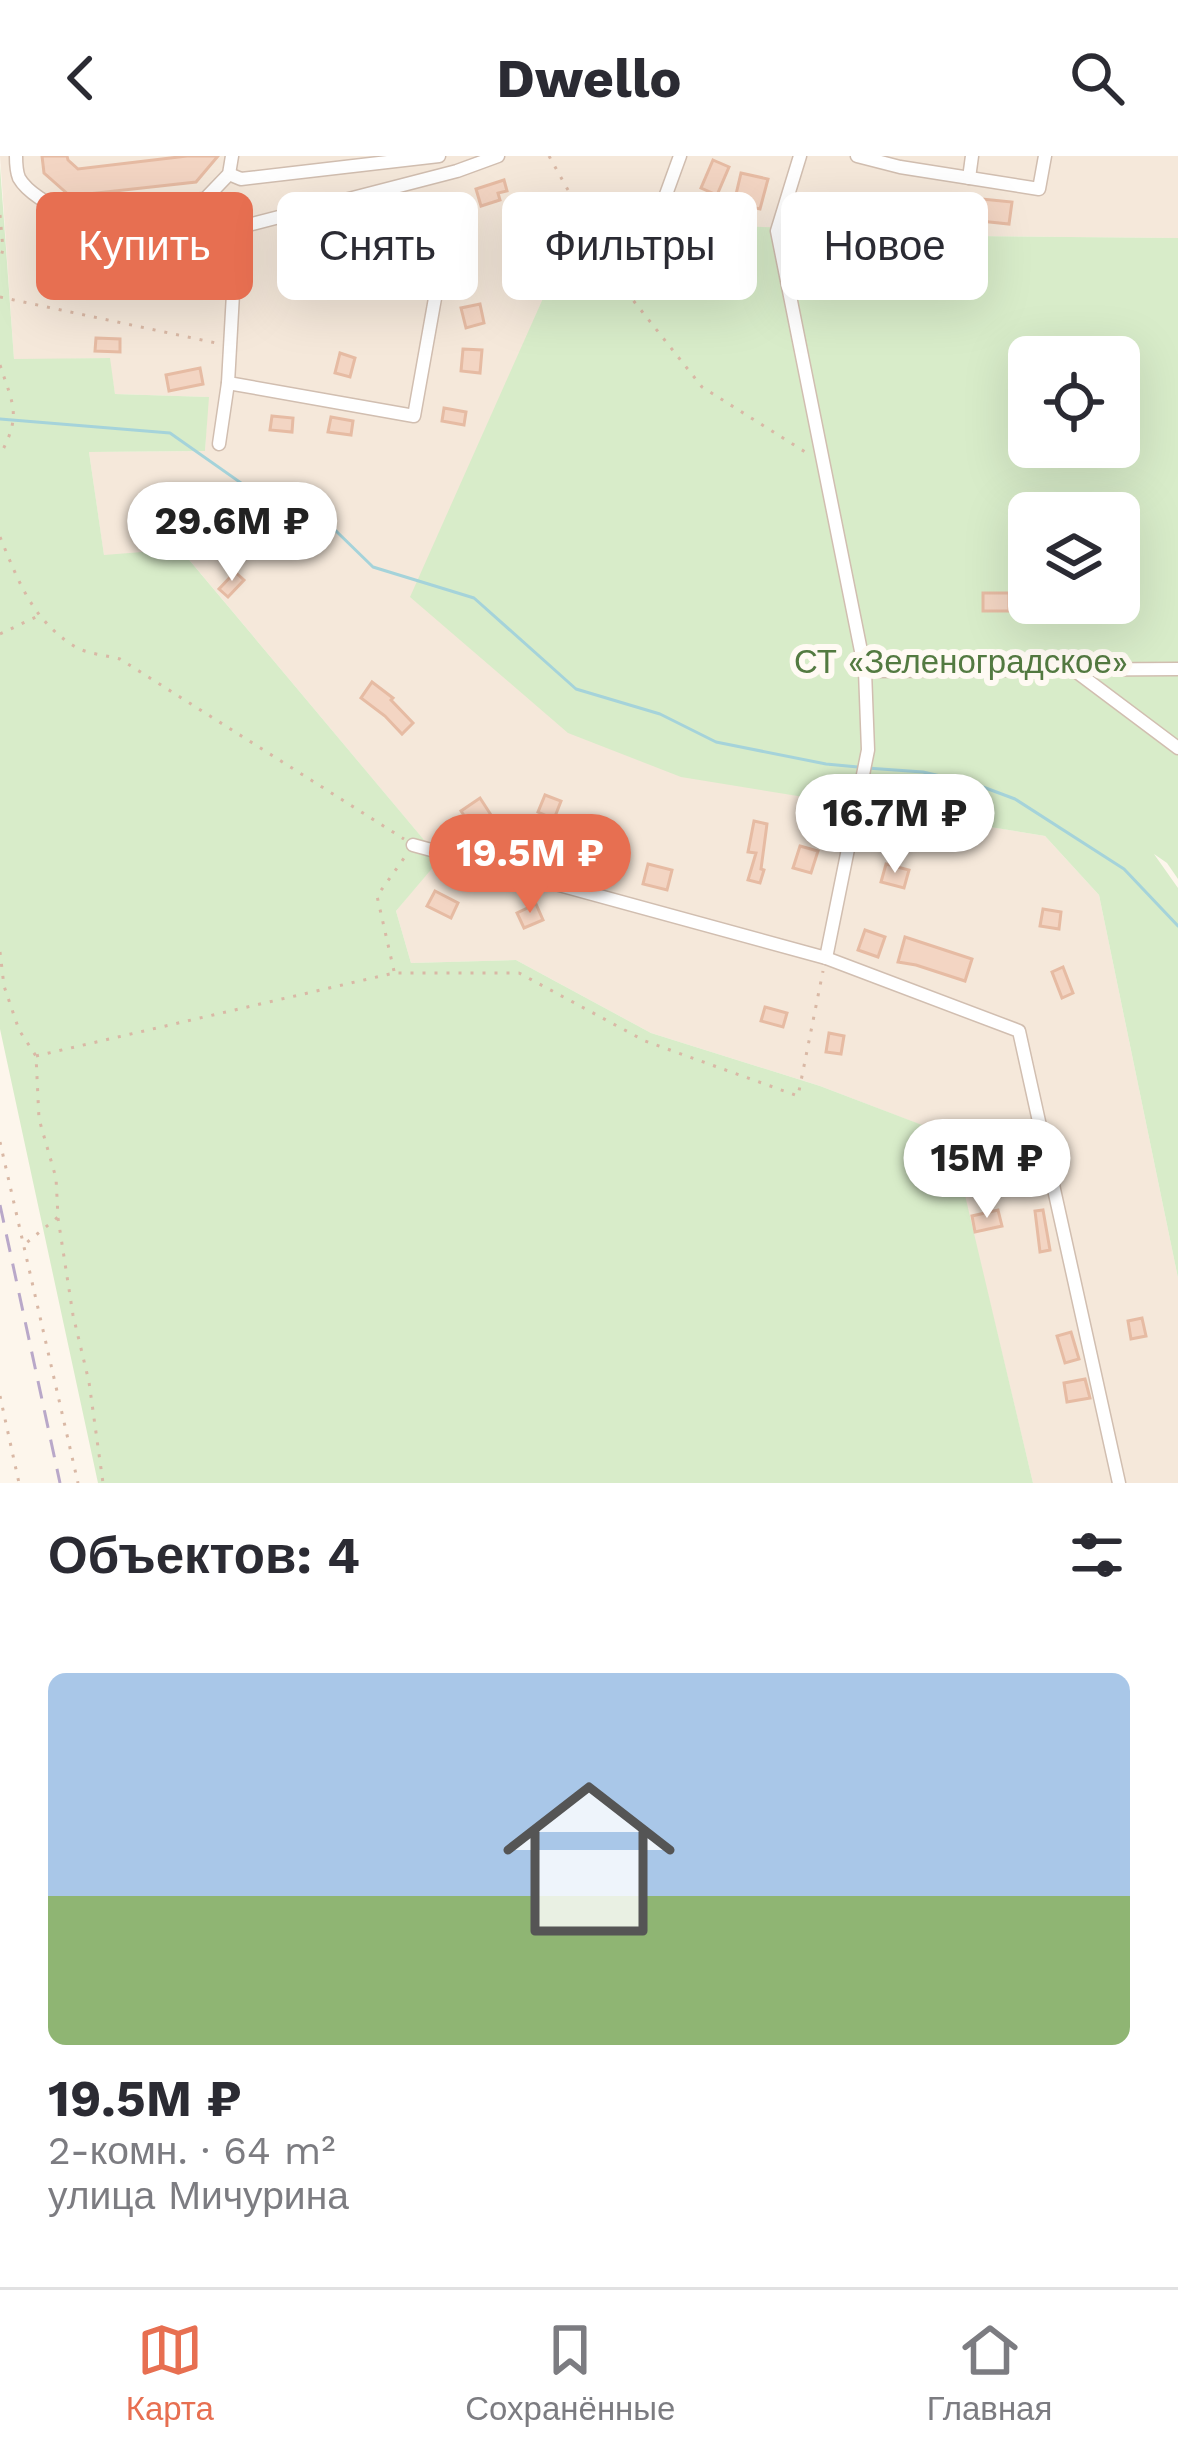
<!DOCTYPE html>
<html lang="ru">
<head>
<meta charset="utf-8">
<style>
  body { margin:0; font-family:"Work Sans",sans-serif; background:#f7f7f7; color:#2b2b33; height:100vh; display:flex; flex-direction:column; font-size:45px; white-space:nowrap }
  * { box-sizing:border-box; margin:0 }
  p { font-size:39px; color:#7c7c81 }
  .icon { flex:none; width:66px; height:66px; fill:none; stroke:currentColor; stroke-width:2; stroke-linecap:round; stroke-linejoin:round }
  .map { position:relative; height:1327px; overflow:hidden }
  .panel { display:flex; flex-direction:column; background:#fff; flex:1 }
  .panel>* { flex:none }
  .banner { position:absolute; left:36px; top:36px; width:1107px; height:108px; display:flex; gap:24px }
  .fabs { position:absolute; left:1008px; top:180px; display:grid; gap:24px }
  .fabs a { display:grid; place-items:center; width:132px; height:132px; border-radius:18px; background:#fff; box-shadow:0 12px 48px #0002; font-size:60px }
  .price { position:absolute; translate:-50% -102px; padding:0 27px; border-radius:42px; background:#fff; color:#222; font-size:39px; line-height:78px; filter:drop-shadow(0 3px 6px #0008) }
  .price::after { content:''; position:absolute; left:50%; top:72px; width:36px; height:27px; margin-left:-18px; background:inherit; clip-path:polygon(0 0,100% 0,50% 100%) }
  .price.current { background:#e76f51; color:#fff }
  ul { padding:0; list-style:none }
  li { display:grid; align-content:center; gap:24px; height:636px; padding:0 48px }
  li+li { border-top:3px solid #e1e1e2 }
  li span { display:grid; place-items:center; height:372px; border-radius:18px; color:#555 }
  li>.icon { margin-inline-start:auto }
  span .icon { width:216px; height:216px; fill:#fffc; stroke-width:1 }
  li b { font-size:51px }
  h2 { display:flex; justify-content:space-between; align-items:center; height:144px; padding:0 48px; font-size:51px }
  .chip { padding:0 42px; border-radius:18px; background:#fff; box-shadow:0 12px 48px #0002; font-size:42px; line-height:108px }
  .chip.current { background:#e76f51; color:#fff }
  header { display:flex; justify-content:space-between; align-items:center; height:156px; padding:0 48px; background:#fff; font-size:54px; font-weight:700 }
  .tabs { display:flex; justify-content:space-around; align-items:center; height:168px; border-top:3px solid #e1e1e2; background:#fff; font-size:33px; color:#7c7c81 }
  .tabs a { display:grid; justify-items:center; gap:6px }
  .tabs .current { color:#e76f51 }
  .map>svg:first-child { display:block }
</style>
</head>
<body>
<header><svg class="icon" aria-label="back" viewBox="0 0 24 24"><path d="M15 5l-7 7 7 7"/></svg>Dwello<svg class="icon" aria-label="search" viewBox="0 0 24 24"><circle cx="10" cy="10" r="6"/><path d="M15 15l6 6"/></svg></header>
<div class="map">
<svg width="1178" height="1327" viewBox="0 0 1178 1327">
  <rect width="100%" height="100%" fill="#fdf6ec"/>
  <polygon fill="#f5e8da" points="0,0 1178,0 1178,82 968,80 798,72 865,650 1045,680 1099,739 1178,1122 1178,1327 1033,1327 950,980 820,930 651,877 516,804 411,807 396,755 439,702 181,394 104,400 89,296 205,295 208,241 115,238 109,202 14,204"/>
  <g fill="#d8ecc9" fill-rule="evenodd">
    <polygon points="0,10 14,203 110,202 115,238 209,241 205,295 89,296 104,399 180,393 440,703 396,755 411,807 516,804 651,877 820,930 951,980 1033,1327 98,1327 0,873"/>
    <path d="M577 66 798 72 968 80 1178 82V723L1167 707 1154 698 1178 732V1122L1099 739 1045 680 681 621 568 577 410 441ZM1029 201H1119V291H1029ZM1029 357H1119V447H1029Z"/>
  </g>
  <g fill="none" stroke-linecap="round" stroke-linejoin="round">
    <g stroke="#a5d3da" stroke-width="3">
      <polyline points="0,263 170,277 261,341 335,374 373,411 474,442 576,533 660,558 716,586 826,608 858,611"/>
      <polyline points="867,612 923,616 975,628 1015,643 1124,713 1178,770"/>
    </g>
  </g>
  <g fill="#f3d5c3" stroke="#e6bba3" stroke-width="3">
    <polygon points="42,0 67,0 68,4 78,13 187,0 218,0 196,26 70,40 44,17"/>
    <polygon points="713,4 729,11 717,39 701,32"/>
    <polygon points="741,17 768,23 760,53 734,47"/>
    <polygon points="504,24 507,35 498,37 500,44 481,50 476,33"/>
    <polygon points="908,40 924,43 921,53 928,54 924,72 902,67"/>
    <polygon points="972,42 1012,46 1009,68 970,64"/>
    <polygon points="953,62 970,64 968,80 951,79"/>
    <polygon points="480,148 484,167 466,172 461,152"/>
    <polygon points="96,182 120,183 120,196 95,195"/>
    <polygon points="463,193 482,194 480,217 461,215"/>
    <polygon points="340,197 355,202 350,221 335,217"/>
    <polygon points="200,212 203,228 169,235 166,219"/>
    <polygon points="444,252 466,256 464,269 442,265"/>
    <polygon points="272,260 293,262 292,276 270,274"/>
    <polygon points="331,261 353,265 351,279 328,276"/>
    <polygon points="235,416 244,424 228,441 219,433"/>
    <rect x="983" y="437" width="26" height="18"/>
    <polygon points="372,526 393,542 391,544 413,567 402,578 385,560 361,542"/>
    <polygon points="545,639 561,645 554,663 538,656"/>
    <polygon points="480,642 491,659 472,671 461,655"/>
    <polygon points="754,665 767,668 761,713 764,714 760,727 748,724 756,697 748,696"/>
    <polygon points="558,677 578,684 571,703 551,697"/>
    <polygon points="599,690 624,699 618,714 593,705"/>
    <polygon points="800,690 818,695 811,717 793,712"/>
    <polygon points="648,708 672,714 667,734 643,728"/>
    <polygon points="886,708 909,714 904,732 881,726"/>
    <polygon points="435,735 458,747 451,762 427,750"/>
    <polygon points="536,748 543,764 524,772 517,757"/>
    <polygon points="1043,753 1061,756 1059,773 1040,770"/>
    <polygon points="865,774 885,781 878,801 858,794"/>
    <polygon points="905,781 972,803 965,825 916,809 898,806"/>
    <polygon points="1063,811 1073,837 1062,842 1052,816"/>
    <polygon points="765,851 787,857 783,871 761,865"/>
    <polygon points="829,877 844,880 841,898 826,896"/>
    <polygon points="998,1054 1002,1070 975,1076 972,1060"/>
    <polygon points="1043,1054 1050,1094 1040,1096 1035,1055"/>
    <polygon points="1142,1162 1146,1180 1131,1183 1128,1165"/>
    <polygon points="1071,1176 1079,1203 1065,1207 1057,1180"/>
    <polygon points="1085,1223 1090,1242 1067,1246 1064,1227"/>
  </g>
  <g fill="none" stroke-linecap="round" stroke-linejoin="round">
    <defs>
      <g id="minor">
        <path d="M16 0C16 6 17 17 19 22 27 36 50 50 64 54L205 43 229 18 232 0"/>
        <polyline points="800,0 777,75 865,515 868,594 826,802"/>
        <polyline points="857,0 900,11 1039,33 1045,0"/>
        <polyline points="229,18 241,23 439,0"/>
        <polyline points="969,22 972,0"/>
        <polyline points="664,44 680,0"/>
        <polyline points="437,131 414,260 228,227 236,84 240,75 248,69 457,15 498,0"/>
        <polyline points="219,288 228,227"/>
        <polyline points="1074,514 1178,592"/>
        <polyline points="865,515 1178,513"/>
        <polyline points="413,689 826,802 1019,875 1119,1327"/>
      </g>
    </defs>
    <use href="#minor" stroke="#d1beb0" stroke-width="15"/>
    <g stroke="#d9b8a5" stroke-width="3" stroke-dasharray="3 9" stroke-linecap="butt">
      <polyline points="549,0 621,129 702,231 810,299"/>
      <polyline points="0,59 3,93 0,105"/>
      <polyline points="0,141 216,187"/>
      <path d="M0 209C13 249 22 259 0 299"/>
      <path d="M0 381C18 424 32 464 74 490 86 498 106 499 120 503L404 683"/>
      <polyline points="0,478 38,460"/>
      <polyline points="0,796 4,830 19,874 36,900 39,963 56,1022 58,1061 25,1088"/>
      <polyline points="394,815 377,740 407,698"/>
      <polyline points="36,900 394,817 519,817 645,885 798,940 823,815"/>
      <polyline points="0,986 78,1327"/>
      <polyline points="58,1062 73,1159 89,1226 103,1327"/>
      <polyline points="0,1240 19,1327"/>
    </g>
    <use href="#minor" stroke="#fff" stroke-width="12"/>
    <polyline stroke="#b9a8c9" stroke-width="3" stroke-dasharray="18 12" stroke-linecap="butt" points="0,1049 60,1327"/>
  </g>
  <g text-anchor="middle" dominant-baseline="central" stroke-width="12" stroke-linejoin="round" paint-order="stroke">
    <g font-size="33" fill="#537a41" stroke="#fffaf3">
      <text x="961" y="505">СТ «Зеленоградское»</text>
    </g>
  </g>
</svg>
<div class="fabs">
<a><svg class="icon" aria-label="locate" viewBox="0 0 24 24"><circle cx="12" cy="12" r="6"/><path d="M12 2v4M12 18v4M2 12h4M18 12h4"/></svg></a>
<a><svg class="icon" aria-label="layers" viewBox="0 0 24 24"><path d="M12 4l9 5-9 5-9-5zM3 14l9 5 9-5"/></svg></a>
</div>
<b class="price" style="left:232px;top:428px">29.6M ₽</b>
<b class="price" style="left:895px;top:720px">16.7M ₽</b>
<b class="price current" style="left:530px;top:760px">19.5M ₽</b>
<b class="price" style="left:987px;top:1065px">15M ₽</b>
<div class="banner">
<a class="chip current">Купить</a>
<a class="chip">Снять</a>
<a class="chip">Фильтры</a>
<a class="chip">Новое</a>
</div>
</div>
<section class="panel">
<h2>Объектов: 4<svg class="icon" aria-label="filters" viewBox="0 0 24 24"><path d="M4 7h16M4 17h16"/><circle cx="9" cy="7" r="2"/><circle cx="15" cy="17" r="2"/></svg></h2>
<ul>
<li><span style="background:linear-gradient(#a9c7e8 60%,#8fb573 0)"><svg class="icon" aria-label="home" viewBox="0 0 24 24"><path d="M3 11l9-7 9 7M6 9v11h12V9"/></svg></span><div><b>19.5M ₽</b><p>2-комн. · 64 m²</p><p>улица Мичурина</p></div></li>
</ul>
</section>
<nav class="tabs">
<a class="current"><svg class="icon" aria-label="map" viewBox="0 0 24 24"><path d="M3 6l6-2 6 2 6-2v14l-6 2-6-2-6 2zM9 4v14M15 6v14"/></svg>Карта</a>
<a><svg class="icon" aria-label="saved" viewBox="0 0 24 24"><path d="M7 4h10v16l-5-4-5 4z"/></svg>Сохранённые</a>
<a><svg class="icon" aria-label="home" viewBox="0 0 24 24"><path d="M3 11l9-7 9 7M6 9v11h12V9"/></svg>Главная</a>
</nav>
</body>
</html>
